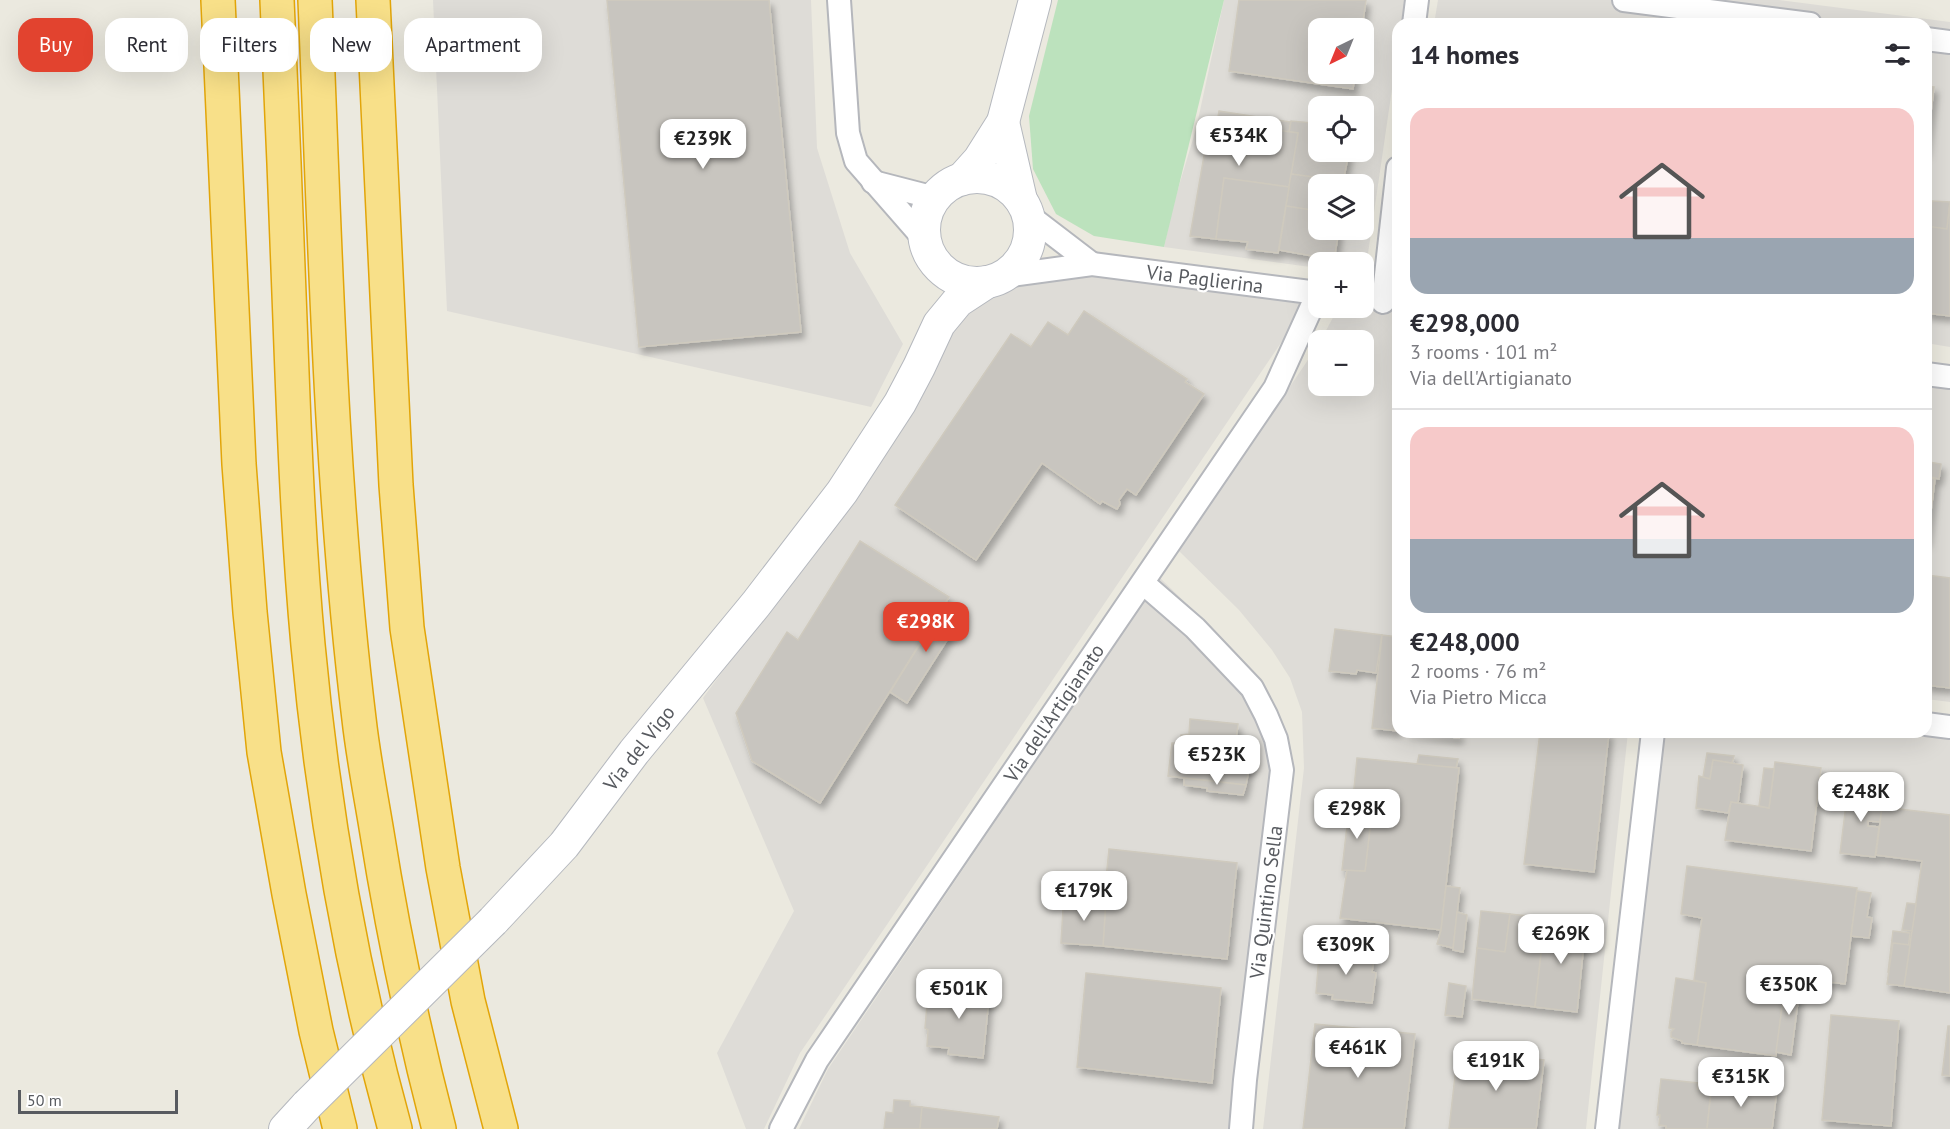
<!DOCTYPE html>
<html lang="en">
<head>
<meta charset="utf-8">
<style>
  body { margin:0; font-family:"PT Sans",sans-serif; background:#f2f2f3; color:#2b2b33; height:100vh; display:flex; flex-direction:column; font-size:22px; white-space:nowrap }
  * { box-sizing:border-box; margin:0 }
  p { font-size:20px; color:#7c7c81 }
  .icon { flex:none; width:33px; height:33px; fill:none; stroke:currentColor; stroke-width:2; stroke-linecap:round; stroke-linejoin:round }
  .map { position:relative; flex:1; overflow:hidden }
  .panel { position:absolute; left:1392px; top:18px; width:540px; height:720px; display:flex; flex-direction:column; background:#fff; border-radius:18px; box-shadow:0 6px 24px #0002 }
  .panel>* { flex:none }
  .hud { position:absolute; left:18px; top:18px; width:570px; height:54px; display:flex; gap:12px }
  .needle { width:39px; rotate:223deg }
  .buttons { position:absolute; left:1308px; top:18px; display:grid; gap:12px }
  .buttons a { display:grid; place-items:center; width:66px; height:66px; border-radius:12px; background:#fff; box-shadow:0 6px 24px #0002; font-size:30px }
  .scale { position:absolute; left:18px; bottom:15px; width:160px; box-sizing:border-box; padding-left:6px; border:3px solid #585b60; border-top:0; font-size:16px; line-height:21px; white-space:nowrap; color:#585b60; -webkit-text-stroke:4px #fff; paint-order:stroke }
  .price { position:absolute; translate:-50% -51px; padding:0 14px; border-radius:12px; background:#fff; color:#222; font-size:20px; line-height:39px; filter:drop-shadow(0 2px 3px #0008) }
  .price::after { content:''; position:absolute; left:50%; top:36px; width:18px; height:14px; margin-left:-9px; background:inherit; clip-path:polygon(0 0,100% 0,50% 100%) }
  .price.on { background:#e2432f; color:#fff }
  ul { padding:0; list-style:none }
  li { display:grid; align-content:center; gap:12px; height:318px; padding:0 18px }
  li+li { border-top:2px solid #e1e1e2 }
  li span { display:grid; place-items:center; height:186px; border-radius:18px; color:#555 }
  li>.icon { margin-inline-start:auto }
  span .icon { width:108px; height:108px; fill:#fffc; stroke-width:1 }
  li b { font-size:26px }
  h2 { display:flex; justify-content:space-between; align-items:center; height:72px; padding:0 18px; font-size:26px }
  .pill { padding:0 21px; border-radius:18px; background:#fff; box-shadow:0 6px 24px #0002; font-size:21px; line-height:54px }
  .pill.on { background:#e2432f; color:#fff }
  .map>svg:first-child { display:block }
</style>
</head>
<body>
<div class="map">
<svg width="1950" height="1129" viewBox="0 0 1950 1129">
  <defs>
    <filter id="shadow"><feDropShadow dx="3.5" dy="6" stdDeviation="3" flood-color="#0004"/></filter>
  </defs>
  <rect width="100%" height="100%" fill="#ebe9df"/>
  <g fill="#dedcd7" fill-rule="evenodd">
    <polygon points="433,0 811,0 817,148 850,253 903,344 871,407 447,311"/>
    <path d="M1224 0H1405L1402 24H1398V48L1365 274H1364V262H1318V268L1164 247 1172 209 1196 129ZM1318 28H1364V74H1318ZM1318 106H1364V152H1318ZM1318 184H1364V230H1318Z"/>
    <polygon points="1438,0 1779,0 1950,22 1950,347 1926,343 1926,24 1434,24"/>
    <polygon points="1099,269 1306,298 1289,331 800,1053 764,1129 746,1129 717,1053 794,911 703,698 876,463 944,335 1008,282"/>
    <polygon points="1364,306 1398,310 1398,732 1628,732 1586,1129 1263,1129 1304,768 1302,712 1290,678 1272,650 1239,610 1179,551 1318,345 1318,386 1364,386 1364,340 1321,340 1338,308 1364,308"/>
    <polygon points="1926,376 1950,379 1950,702 1926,699"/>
    <polygon points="1160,578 1216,632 1246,669 1272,766 1234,1129 799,1129 828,1069"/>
    <polygon points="1660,732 1926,732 1950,735 1950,1129 1618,1129"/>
  </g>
  <polygon fill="#bce2bd" points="1058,0 1224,0 1164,247 1094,236 1056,214 1033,169 1029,116"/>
  <g fill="#c8c5bf" stroke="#cfcabe" stroke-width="1.5" filter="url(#shadow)">
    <polygon points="607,0 769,0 801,332 639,347"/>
    <polygon points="1239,0 1366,0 1362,28 1318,28 1318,74 1355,74 1353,89 1229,71"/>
    <polygon points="1926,86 1934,87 1926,153"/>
    <polygon points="1219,111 1291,122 1289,132 1217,122"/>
    <polygon points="1315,118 1318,119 1318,152 1349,152 1343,182 1291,174 1298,133 1289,132 1291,121 1313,123"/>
    <polygon points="1210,121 1298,133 1289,187 1224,178 1216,239 1190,236"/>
    <polygon points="1291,174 1321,178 1315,211 1286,206"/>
    <polygon points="1224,178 1289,187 1278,253 1246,249 1248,242 1216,239"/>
    <polygon points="1932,201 1950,202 1947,229 1929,227"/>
    <polygon points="1950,202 1950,316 1926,313 1926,226 1947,229"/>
    <polygon points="1286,206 1318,211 1318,230 1339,230 1334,260 1279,250"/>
    <polygon points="1084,311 1187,379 1185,382 1204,394 1136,495 1127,489 1119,500 1120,504 1117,509 1102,501 1100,504 1042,463 976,560 895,505 1011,334 1031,347 1048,322 1068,335"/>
    <polygon points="1929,462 1941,464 1939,479 1927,476"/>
    <polygon points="1926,477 1935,479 1927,542 1926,542"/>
    <polygon points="860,541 949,597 820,803 752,761 736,713 787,632 798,640"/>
    <polygon points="1926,575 1950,578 1950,688 1926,685"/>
    <polygon points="945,604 963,615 907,703 890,692"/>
    <polygon points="1335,629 1382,635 1376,673 1357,670 1356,674 1329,671"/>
    <polygon points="1382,635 1398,637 1398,731 1372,728"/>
    <polygon points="1190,719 1238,724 1236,740 1248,741 1246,753 1237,753 1234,771 1177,764 1181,735 1189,734"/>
    <polygon points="1405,732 1460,732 1459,738"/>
    <polygon points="1540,732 1609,732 1594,872 1524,864"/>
    <polygon points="1172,743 1180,744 1177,764 1234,771 1237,753 1252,754 1246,785 1168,776"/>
    <polygon points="1707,753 1734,756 1732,763 1713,760 1710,779 1703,777"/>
    <polygon points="1419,755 1458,759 1456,768 1417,764"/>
    <polygon points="1357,758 1459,768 1441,930 1340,918 1347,870 1365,871 1372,811 1352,808"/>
    <polygon points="1713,760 1743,765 1738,803 1731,802 1728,813 1696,808 1699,776 1710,779"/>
    <polygon points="1775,762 1821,768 1811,851 1725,840 1731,802 1769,808"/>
    <polygon points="1764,768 1774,769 1769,808 1759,806"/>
    <polygon points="1184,778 1246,785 1243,795 1207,791 1207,788 1184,785"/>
    <polygon points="1848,788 1884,793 1880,822 1868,821 1868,826 1879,827 1875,857 1840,853"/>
    <polygon points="1882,807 1950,815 1950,993 1904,986 1922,861 1876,855"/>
    <polygon points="1349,808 1372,811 1365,871 1342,870"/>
    <polygon points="1109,849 1237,863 1227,959 1103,946 1106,899 1104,899"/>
    <polygon points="1687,866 1857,888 1845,984 1786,977 1776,1056 1697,1045 1706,983 1694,980 1702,918 1681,914"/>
    <polygon points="1446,886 1460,888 1453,948 1437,944 1441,930"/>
    <polygon points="1857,891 1871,893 1867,917 1872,918 1869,938 1851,936"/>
    <polygon points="1072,897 1106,899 1103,946 1061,943 1063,909 1071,910"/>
    <polygon points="1907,903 1916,904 1912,931 1902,930"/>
    <polygon points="1481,911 1510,914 1505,952 1477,948"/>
    <polygon points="1457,912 1467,915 1463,952 1453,950"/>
    <polygon points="1510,914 1545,918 1535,1007 1472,999 1477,948 1505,952"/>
    <polygon points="1545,918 1586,923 1577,1012 1535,1007"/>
    <polygon points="1893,931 1910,933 1905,974 1888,972"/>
    <polygon points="1893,943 1910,945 1904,986 1887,984"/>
    <polygon points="1324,948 1352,951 1351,956 1374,959 1372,972 1376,973 1372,1003 1332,999 1333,995 1316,993 1319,956 1324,957"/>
    <polygon points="1086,973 1221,988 1212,1083 1077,1067"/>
    <polygon points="1786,977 1801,979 1791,1055 1776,1052"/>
    <polygon points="1676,978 1706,983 1697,1045 1682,1043 1682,1041 1671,1037 1671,1032 1674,1029 1669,1028"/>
    <polygon points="1449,983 1466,986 1462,1017 1445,1015"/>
    <polygon points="956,984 990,988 983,1058 948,1054 949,1048 927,1046 928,1030 925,1028 927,1004 932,1004 934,987 954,990"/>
    <polygon points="1831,1015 1899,1021 1891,1126 1822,1120"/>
    <polygon points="1315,1024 1415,1034 1404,1129 1303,1129"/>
    <polygon points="1948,1026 1950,1026 1950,1076 1942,1075"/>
    <polygon points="1458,1050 1544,1060 1536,1129 1449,1129"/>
    <polygon points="1661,1079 1698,1083 1697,1089 1711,1090 1707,1129 1666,1129 1666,1126 1659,1125 1660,1115 1657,1115"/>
    <polygon points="1712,1083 1777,1090 1772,1129 1707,1129"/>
    <polygon points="894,1100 910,1101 910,1106 922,1107 920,1129 884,1129 886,1112 893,1113"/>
    <polygon points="922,1107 999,1117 997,1129 920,1129"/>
  </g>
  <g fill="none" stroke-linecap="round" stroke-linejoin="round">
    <defs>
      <g id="street">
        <polyline points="839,0 848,133 856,161 925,240"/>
        <polyline points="1624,0 1810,24"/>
        <polyline points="1414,24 1417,0"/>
        <polyline points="1926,39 1950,42"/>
        <polyline points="873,182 935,198"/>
        <polyline points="1028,215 1092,264"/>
        <polyline points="1004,276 1092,264 1318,293"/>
        <polyline points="1383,302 1398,168"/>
        <polyline points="1926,374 1950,377"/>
        <polyline points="1143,583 1195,628 1252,688 1266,715 1276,739 1282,770 1245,1080 1241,1129"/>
        <polyline points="1926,724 1950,727"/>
        <polyline points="781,1129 817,1060 1275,388 1318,293"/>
        <polyline points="1607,1129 1653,732"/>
      </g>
      <g id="secondary">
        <polyline points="1003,122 1021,200"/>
        <circle cx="977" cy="230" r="53"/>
        <polyline points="962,179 979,160 1003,122 1035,0"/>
        <polyline points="493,921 564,845 634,752 756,604 842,492 900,403 919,367 939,324 958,301 987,282"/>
        <polyline points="285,1129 307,1105"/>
      </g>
      <g id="highway">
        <polyline points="218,0 239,464 250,612 264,752 289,894 316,1031 340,1129"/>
        <path d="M277 0C282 107 286 213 290 320 294 429 298 537 308 645 323 807 352 973 395 1129"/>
        <path d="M315 0C325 240 330 481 359 719 363 755 370 791 376 827 392 928 413 1029 439 1129"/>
        <polyline points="373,0 396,485 407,628 443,868 468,1001 501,1129"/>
      </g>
    </defs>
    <use href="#street" stroke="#b5b7bc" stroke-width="26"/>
    <use href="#secondary" stroke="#b5b8be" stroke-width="34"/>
    <use href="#highway" stroke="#e2a509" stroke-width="36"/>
    <use href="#street" stroke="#fff" stroke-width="22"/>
    <use href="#secondary" stroke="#fff" stroke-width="32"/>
    <use href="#highway" stroke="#f8e089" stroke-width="33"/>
    <defs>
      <polyline id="secondary-bridge" points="307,1105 493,921"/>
    </defs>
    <use href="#secondary-bridge" stroke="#b5b8be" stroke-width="34" stroke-linecap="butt"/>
    <use href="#secondary-bridge" stroke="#fff" stroke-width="32"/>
  </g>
  <g text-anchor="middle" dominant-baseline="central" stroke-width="4.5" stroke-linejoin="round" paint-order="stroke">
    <g font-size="20" fill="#585b60" stroke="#fff">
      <text transform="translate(1205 279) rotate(7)">Via Paglierina</text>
      <text transform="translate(1054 713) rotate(-56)">Via dell'Artigianato</text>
      <text transform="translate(639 748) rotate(-52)">Via del Vigo</text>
      <text transform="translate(1266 902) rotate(-83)">Via Quintino Sella</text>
    </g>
  </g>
</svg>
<div class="buttons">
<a><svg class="needle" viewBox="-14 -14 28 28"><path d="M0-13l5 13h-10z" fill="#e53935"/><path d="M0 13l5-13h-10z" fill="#7c7c81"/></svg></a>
<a><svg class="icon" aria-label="locate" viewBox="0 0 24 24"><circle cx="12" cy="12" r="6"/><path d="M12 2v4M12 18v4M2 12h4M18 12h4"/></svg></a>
<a><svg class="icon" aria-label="layers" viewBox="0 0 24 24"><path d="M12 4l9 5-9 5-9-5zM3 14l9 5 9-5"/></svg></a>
<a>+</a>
<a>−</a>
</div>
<div class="scale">50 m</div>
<b class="price" style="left:1239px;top:167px">€534K</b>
<b class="price" style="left:703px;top:170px">€239K</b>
<b class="price on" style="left:926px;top:653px">€298K</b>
<b class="price" style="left:1217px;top:786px">€523K</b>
<b class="price" style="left:1861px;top:823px">€248K</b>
<b class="price" style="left:1357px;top:840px">€298K</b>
<b class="price" style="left:1084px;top:922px">€179K</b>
<b class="price" style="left:1561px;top:965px">€269K</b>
<b class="price" style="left:1346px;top:976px">€309K</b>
<b class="price" style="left:1789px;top:1016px">€350K</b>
<b class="price" style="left:959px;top:1020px">€501K</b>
<b class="price" style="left:1358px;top:1079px">€461K</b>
<b class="price" style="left:1496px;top:1092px">€191K</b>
<b class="price" style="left:1741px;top:1108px">€315K</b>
<div class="hud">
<a class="pill on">Buy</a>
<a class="pill">Rent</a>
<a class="pill">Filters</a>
<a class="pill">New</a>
<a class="pill">Apartment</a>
</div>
<section class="panel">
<h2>14 homes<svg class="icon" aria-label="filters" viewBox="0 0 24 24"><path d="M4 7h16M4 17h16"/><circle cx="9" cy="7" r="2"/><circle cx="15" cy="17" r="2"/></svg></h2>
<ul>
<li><span style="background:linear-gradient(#f6c9c9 70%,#9aa5b1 0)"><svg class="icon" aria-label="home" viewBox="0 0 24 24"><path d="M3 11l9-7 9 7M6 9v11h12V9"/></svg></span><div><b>€298,000</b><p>3 rooms · 101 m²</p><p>Via dell'Artigianato</p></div></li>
<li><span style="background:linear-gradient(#f6c9c9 60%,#9aa5b1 0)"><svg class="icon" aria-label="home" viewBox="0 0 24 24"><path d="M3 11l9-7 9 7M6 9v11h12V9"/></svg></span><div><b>€248,000</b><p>2 rooms · 76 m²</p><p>Via Pietro Micca</p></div></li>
</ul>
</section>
</div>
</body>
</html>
